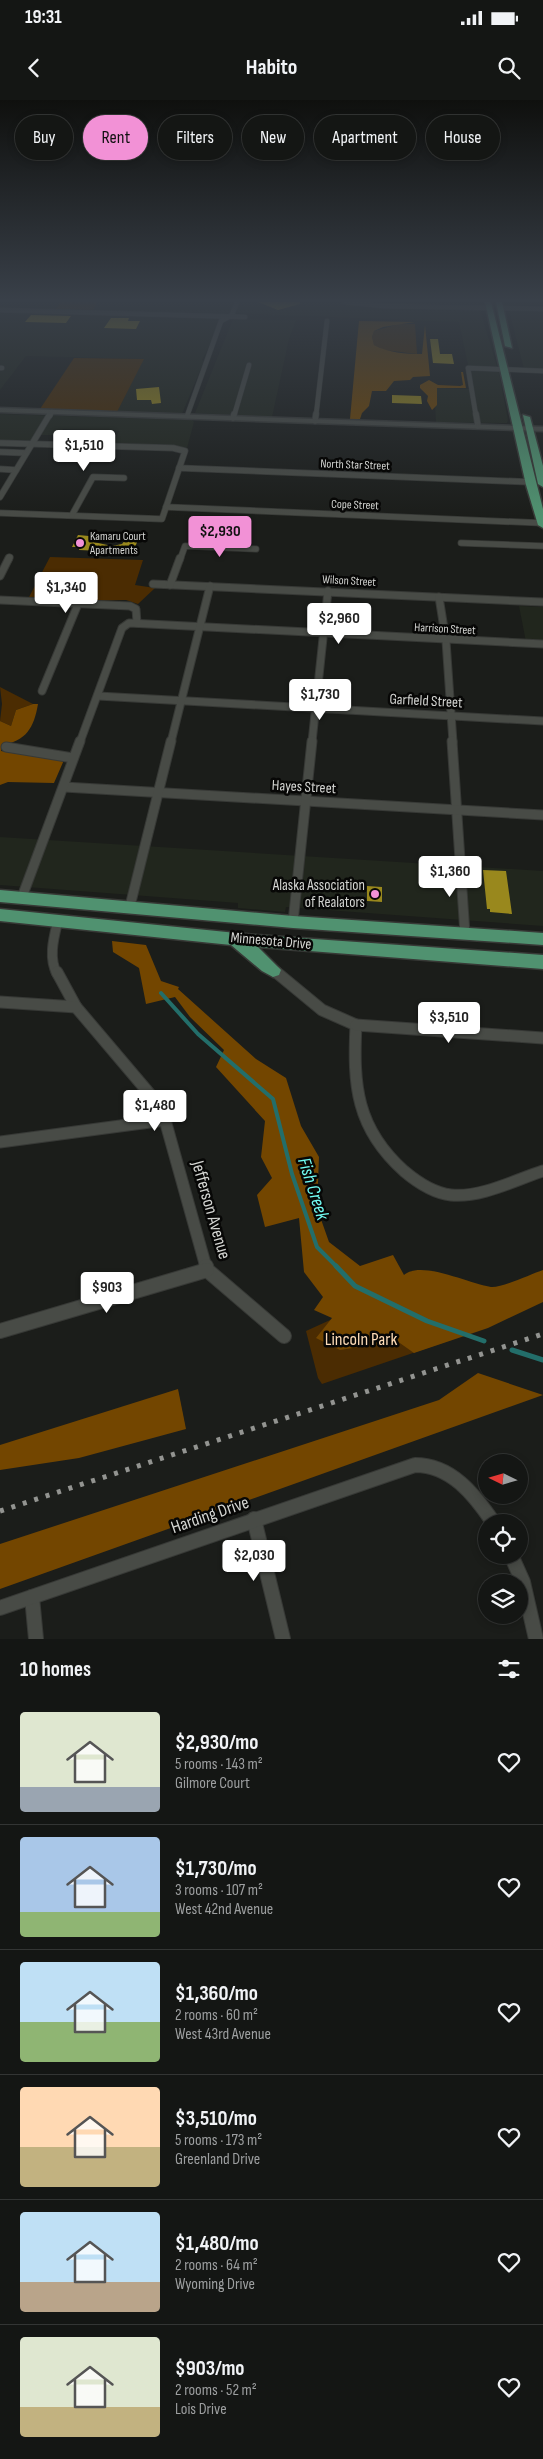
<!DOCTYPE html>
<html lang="en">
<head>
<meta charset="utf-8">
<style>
  body { margin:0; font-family:"Sofia Sans Condensed",sans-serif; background:#1d1f1d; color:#f1f3f6; height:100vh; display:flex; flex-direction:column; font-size:19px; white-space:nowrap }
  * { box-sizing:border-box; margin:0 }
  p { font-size:16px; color:#9d9fa0 }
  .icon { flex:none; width:28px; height:28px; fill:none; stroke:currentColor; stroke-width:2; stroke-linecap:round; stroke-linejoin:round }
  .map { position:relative; height:1539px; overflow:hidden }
  .details { display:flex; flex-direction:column; background:#141614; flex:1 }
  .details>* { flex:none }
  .guide { position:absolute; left:15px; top:15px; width:514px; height:45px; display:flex; gap:10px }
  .needle { width:32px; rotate:275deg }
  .buttons { position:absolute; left:478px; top:1354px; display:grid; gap:10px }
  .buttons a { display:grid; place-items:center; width:50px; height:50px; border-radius:50%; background:#141614; box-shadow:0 2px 8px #0003,0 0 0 1px #333534; font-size:25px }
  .price { position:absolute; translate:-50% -42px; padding:0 11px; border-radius:5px; background:#fff; color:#222; font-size:16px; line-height:32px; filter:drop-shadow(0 1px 2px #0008) }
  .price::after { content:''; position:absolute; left:50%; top:30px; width:15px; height:11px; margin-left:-8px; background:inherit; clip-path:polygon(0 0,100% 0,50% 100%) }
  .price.selected { background:#f291d6; color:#111 }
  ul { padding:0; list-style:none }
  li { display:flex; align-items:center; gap:15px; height:125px; padding:0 20px }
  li+li { border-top:1px solid #333534 }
  li span { display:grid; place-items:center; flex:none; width:140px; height:100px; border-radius:5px; color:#555 }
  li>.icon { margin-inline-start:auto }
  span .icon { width:60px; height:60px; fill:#fffc; stroke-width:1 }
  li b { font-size:21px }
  h2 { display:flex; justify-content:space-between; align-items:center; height:60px; padding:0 20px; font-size:21px }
  .chip { padding:0 18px; border-radius:22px; background:#141614; box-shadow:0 2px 8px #0003,0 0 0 1px #333534; font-size:18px; line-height:45px }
  .chip.selected { background:#f291d6; color:#111 }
  .status { display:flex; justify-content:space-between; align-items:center; height:35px; padding:0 25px; background:#141614; direction:ltr }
  .status svg { height:14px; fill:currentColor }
  header { display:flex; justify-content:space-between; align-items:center; height:65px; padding:0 20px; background:#141614; font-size:22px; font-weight:700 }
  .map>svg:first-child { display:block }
</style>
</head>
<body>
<div class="status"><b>19:31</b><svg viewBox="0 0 49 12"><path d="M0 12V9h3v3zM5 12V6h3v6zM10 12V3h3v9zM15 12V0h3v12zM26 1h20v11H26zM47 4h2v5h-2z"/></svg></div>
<header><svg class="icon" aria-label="back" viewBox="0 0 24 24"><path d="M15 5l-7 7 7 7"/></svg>Habito<svg class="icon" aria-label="search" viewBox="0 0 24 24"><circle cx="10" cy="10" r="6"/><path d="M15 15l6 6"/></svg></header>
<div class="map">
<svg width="543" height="1539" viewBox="0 0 543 1539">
  <rect width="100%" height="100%" fill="#1b1d1a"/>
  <g fill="#21261d">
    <polygon points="0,202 346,202 480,210 499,273 508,320 507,323 499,323 436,322 434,288 473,289 459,222 226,213 202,260 204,261 182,314 117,312 143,259 26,256 0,290"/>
    <polygon points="358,202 480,202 481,205 381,204"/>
    <polygon points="509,211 543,212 543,269 524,269"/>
    <polygon points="233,219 296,220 289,239 272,317 195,313"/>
    <polygon points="0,314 192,320 194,322 187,348 112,346 119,331 63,329 60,335 34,335 30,342 0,340"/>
    <polygon points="519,506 543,507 543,542 526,542"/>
    <polygon points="0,737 543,771 543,826 286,807 285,812 238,808 238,803 0,785"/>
  </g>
  <g fill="#4b2c02">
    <polygon points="60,202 98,202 92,211 56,209"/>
    <polygon points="399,224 415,224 417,254 384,250 374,245 372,237 374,231"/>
    <polygon points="74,258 144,259 117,312 40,309"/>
    <polygon points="50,457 143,460 135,485 155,488 138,504 126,500 79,501 28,499"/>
    <polygon points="0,587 33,604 16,610 11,626 0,621 2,604"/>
    <polygon points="361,1206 407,1226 454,1239 322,1284 318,1278 306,1231"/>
  </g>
  <g fill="#734600">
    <path d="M359 221 415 222 383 227 374 231 372 237 374 245C389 253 405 254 422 254L425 225 430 276 413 277 410 280 394 281 386 291H372L369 306 362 313 360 319H350Z"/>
    <polygon points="461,272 463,272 466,288 437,288 437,305 432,310 427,301 428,296 420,288 420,285 429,280 438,285 460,286 463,285"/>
    <path d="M33 604H38C34 628 26 641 2 645L1 651 64 660 54 683 8 682 0 685V621L11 626 16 610Z"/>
    <path d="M112 841 146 845 161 881 179 887 178 889 256 959 286 978 301 1026 319 1057 317 1108 329 1142 360 1166 393 1155 404 1175C422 1160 469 1184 491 1187 502 1188 531 1174 543 1170V1202L488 1228 414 1253 397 1241 340 1250 316 1238 332 1218 314 1210 323 1197 304 1172 299 1118 265 1127 257 1095 272 1078 261 1057 265 1021 216 967 224 950 190 917 175 897 146 904 139 868 113 852Z"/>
    <polygon points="478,1273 543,1295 0,1489 0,1444 439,1300"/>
    <polygon points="178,1289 186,1329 79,1358 0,1370 0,1345"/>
  </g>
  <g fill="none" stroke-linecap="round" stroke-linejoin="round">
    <polyline stroke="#236e6a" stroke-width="4" points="161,893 198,934 273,999 292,1074 317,1147 337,1167"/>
    <g stroke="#236e6a" stroke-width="5">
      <polyline points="336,1166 355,1186 427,1221 484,1241"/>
      <polyline points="512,1250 543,1260"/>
    </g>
  </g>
  <g fill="#99881d">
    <polygon points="258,202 300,202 300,204 278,210"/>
    <polygon points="31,215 71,216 66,223 25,222"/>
    <polygon points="111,218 129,218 128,221 140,221 136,229 104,228"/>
    <polygon points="430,239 438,239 440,254 452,254 454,264 433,263"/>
    <polygon points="159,287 161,303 152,304 151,300 137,300 136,289"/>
    <polygon points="392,295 421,296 422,304 392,303"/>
    <polygon points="78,435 89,436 89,441 112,446 122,444 128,437 139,437 134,450 127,449 124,452 79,450 80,447 72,447"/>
    <polygon points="483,770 506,771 512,814 490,812 490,809 487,809"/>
    <polygon points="367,786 382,787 382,802 367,801"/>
  </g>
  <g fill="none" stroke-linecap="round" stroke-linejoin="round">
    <defs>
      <g id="street-far5">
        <polyline points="344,202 384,206 490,208"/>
        <polyline points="501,208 543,209"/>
        <polyline points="0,210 245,217"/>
        <polyline points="0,268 2,268"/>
        <polyline points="50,316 52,312"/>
        <polyline points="187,316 221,221 232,215 237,202"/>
        <polyline points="234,316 249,265"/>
        <polyline points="316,316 327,221"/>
        <polyline points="476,316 468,268 543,271"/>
      </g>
      <g id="street-far4">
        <polyline points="476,314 478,326"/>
        <polyline points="233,318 234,314"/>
        <polyline points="315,321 316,314"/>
        <polyline points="0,343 173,348 185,351 162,419 0,413"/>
        <polyline points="0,352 26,353"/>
        <polyline points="179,368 530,382"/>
        <polyline points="0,369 16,370"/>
        <polyline points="0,397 50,314"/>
        <polyline points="166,407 542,423"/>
        <polyline points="72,415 93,377 124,378"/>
        <polyline points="461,443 543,446"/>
        <polyline points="9,460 10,457"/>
        <polyline points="180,460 185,446 256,449"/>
      </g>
      <g id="street-far3">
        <polyline points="0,476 9,458"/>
        <polyline points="153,484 543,502"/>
        <polyline points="170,485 180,458"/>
        <polyline points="439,497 446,541 453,642"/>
        <polyline points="0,500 130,506 136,509 137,523"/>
        <polyline points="42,591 78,504"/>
        <polyline points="98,596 543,621"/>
        <polyline points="80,642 122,528 129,523 543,544"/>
        <polyline points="171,642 210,486"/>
        <polyline points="312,642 328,491"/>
      </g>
      <g id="street-far2">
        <polyline points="452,641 465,834"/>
        <polyline points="6,647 73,658"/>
        <polyline points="64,687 543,715"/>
        <polyline points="22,797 80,641"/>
        <polyline points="130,806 171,641"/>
        <polyline points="293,822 312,641"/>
        <polyline points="273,870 277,874"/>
        <path d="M57 874C48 857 54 837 58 820"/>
      </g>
      <g id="street-far1">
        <polyline points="57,872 76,907 154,999 165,1020 206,1167"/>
        <path d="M276 872 322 910 356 925C353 985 356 1028 404 1071 417 1082 433 1093 451 1095 481 1098 515 1080 543 1071"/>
        <polyline points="0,902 76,907"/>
        <polyline points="356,925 543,938"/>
        <polyline points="0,1042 165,1020"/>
      </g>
      <g id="street">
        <polyline points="206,1166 207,1170 284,1236"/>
        <polyline points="0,1231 207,1170"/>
        <polyline points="254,1419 283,1539"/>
        <polyline points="511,1455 523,1482 536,1539"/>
        <polyline points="32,1497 36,1539"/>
        <path d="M0 1508 415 1365C451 1365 474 1394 493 1422"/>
      </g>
      <polygon id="secondary" points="0,308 543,327 543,331 0,312"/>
      <g id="primary">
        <polygon points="485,202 491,202 543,409 543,428 538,425 526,385"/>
        <polygon points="496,202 502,202 512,248 505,246"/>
        <polygon points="523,315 530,317 543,366 543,387 538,384"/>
        <polygon points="0,790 293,816 543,833 543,845 293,828 0,802"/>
        <polygon points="0,809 257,835 543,855 543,869 258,847 281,870 279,875 273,877 262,871 231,845 0,821"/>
      </g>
    </defs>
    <use href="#street-far5" stroke="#373936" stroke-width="5.5"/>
    <use href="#street-far4" stroke="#373936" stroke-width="7"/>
    <use href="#street-far3" stroke="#373936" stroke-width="9"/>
    <use href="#street-far2" stroke="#373936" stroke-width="11"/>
    <use href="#street-far1" stroke="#373936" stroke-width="13"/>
    <use href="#street" stroke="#373936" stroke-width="16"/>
    <use href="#secondary" stroke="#373936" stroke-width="3"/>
    <use href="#primary" stroke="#373936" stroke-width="3"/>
    <use href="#street-far5" stroke="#484b46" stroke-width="4.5"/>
    <use href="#street-far4" stroke="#484b46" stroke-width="5.5"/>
    <use href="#street-far3" stroke="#484b46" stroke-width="7"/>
    <use href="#street-far2" stroke="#484b46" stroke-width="9"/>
    <use href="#street-far1" stroke="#484b46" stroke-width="11"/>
    <use href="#street" stroke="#484b46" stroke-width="14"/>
    <use href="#secondary" fill="#484b46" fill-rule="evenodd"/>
    <use href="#primary" fill="#509270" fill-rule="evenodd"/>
    <polyline stroke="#939491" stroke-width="5" stroke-dasharray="4 8" stroke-linecap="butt" points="0,1411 543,1234"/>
  </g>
  <linearGradient id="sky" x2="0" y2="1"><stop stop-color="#0f100e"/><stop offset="0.48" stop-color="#394049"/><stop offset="1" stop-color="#394049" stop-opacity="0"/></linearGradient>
  <rect width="543" height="417" fill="url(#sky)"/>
  <g fill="#f291d6" stroke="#070706" stroke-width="2">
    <circle cx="80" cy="443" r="5"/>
    <circle cx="375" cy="794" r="5"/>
  </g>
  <g text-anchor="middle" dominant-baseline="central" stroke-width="5" stroke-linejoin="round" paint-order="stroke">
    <g font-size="12" fill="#d4d5d2" stroke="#070706">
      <text transform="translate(355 365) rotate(2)">North Star Street</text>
      <text transform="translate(355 405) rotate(2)">Cope Street</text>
      <text transform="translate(349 481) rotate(3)">Wilson Street</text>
      <text transform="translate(445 529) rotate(3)">Harrison Street</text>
    </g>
    <g font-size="12" fill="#d4d5d2" stroke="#070706" text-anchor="start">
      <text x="90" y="436">Kamaru Court<tspan x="90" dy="14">Apartments</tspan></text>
    </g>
    <g font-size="15" fill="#d4d5d2" stroke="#070706">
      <text transform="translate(426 601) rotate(3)">Garfield Street</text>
      <text transform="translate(304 687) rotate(3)">Hayes Street</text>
      <text transform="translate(271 841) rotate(5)">Minnesota Drive</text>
    </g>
    <g font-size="15" fill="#d4d5d2" stroke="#070706" text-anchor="end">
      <text x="365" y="785">Alaska Association<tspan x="365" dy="17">of Realators</tspan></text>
    </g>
    <g font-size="18" fill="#d4d5d2" stroke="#070706">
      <text transform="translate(211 1110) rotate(74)">Jefferson Avenue</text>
      <text transform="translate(210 1415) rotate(-19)">Harding Drive</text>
    </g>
    <g font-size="18" fill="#fedcb8" stroke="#070706">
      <text x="361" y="1239">Lincoln Park</text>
    </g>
    <g font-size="19" font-style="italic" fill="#71faf1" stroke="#070706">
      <text transform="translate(313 1089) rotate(72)">Fish Creek</text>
    </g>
  </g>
</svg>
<div class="buttons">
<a><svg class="needle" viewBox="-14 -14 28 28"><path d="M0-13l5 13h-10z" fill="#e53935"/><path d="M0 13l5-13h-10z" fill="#9d9fa0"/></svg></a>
<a><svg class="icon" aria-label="locate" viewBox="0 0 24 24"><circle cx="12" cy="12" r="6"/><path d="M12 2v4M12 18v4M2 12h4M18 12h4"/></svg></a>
<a><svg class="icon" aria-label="layers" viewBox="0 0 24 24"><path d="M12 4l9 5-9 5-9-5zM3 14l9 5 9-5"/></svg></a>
</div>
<b class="price" style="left:84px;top:372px">$1,510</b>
<b class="price selected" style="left:220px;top:458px">$2,930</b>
<b class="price" style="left:66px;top:514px">$1,340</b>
<b class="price" style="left:339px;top:545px">$2,960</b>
<b class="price" style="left:320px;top:621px">$1,730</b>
<b class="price" style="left:450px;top:798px">$1,360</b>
<b class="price" style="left:449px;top:944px">$3,510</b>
<b class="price" style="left:155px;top:1032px">$1,480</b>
<b class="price" style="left:107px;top:1214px">$903</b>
<b class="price" style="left:254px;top:1482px">$2,030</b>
<div class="guide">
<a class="chip">Buy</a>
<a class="chip selected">Rent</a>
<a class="chip">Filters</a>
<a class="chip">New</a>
<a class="chip">Apartment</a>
<a class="chip">House</a>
</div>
</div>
<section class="details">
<h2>10 homes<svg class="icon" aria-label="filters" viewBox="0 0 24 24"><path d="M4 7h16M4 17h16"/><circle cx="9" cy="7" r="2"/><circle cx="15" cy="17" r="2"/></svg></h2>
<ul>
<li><span style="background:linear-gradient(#dfe7d0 75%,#9aa5b1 0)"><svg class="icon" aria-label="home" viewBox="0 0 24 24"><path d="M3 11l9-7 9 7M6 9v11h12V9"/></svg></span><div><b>$2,930/mo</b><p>5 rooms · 143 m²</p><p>Gilmore Court</p></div><svg class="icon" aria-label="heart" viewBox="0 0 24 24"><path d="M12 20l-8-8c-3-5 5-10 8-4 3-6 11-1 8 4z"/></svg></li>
<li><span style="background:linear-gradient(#a9c7e8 75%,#8fb573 0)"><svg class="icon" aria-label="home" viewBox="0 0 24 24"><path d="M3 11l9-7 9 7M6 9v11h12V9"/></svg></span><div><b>$1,730/mo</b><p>3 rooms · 107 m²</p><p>West 42nd Avenue</p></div><svg class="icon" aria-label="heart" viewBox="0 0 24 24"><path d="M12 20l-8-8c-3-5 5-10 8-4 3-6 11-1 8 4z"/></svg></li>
<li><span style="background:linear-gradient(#bfe0f5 60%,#8fb573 0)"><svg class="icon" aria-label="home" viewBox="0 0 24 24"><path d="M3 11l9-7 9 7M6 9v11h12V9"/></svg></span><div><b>$1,360/mo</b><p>2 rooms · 60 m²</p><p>West 43rd Avenue</p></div><svg class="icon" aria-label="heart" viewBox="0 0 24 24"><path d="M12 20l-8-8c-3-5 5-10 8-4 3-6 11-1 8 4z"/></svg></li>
<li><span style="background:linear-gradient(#ffd9b3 60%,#c2b280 0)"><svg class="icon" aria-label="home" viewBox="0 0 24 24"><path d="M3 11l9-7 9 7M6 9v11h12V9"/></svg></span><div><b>$3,510/mo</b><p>5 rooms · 173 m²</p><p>Greenland Drive</p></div><svg class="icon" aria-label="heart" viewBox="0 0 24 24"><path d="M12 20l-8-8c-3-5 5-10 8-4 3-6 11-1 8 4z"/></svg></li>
<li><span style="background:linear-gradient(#bfe0f5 70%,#b9a48a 0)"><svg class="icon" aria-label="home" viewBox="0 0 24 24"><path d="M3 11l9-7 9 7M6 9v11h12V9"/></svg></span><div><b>$1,480/mo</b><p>2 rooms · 64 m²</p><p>Wyoming Drive</p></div><svg class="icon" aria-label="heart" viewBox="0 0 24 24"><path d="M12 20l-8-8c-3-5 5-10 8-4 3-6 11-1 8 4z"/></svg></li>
<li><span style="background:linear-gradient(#dfe7d0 70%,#c2b280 0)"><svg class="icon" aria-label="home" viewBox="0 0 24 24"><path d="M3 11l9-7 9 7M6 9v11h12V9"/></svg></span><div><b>$903/mo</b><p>2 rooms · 52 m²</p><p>Lois Drive</p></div><svg class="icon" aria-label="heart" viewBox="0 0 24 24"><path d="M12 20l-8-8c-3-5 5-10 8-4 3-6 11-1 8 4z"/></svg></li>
</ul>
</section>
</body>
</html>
